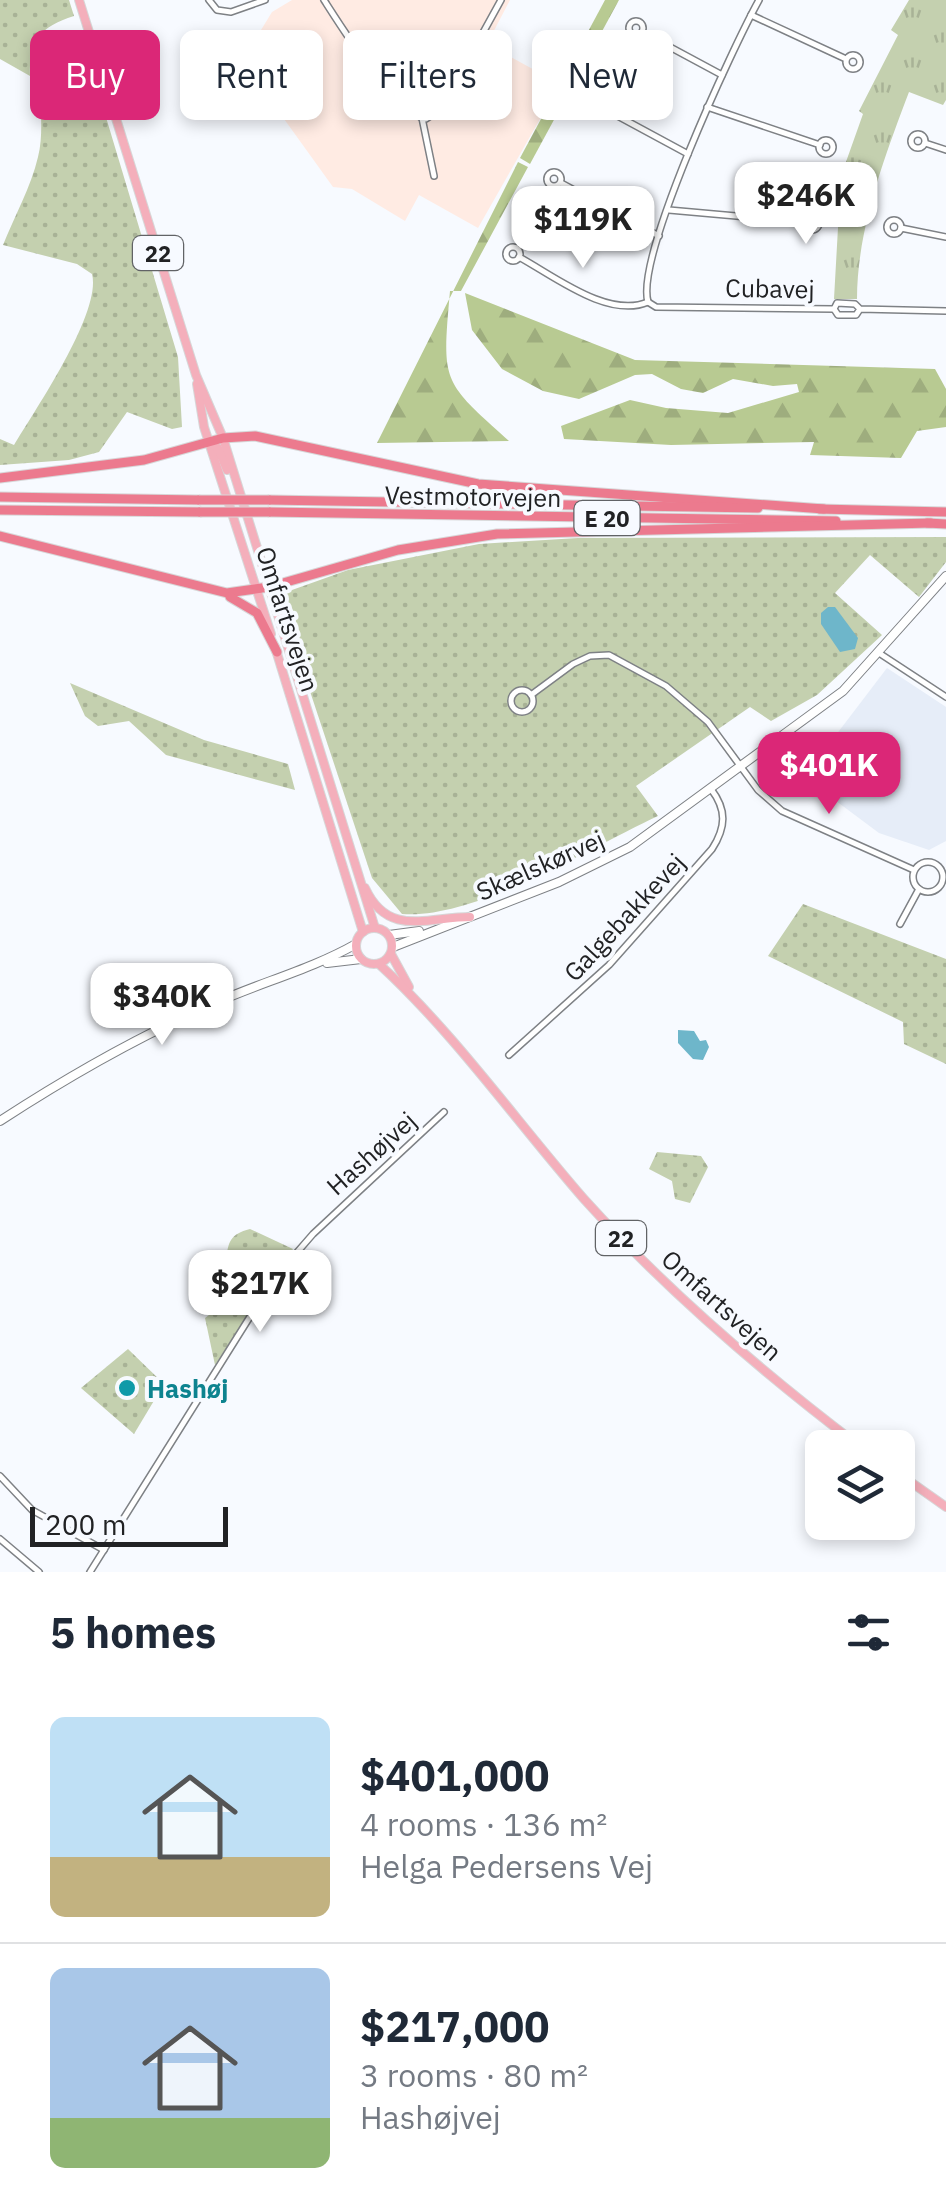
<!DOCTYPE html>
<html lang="en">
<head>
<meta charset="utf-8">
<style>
  body { margin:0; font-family:"IBM Plex Sans",sans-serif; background:#f2f2f3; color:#1f2937; height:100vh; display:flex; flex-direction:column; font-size:38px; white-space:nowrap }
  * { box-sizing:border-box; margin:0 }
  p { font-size:32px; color:#747a83 }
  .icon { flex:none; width:55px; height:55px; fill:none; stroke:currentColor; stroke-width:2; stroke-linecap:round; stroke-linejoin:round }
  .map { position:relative; height:1572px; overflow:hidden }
  .panel { display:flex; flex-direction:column; background:#fff; flex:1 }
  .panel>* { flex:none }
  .banner { position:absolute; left:30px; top:30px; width:888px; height:90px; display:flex; gap:20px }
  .tools { position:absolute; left:805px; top:1430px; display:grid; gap:20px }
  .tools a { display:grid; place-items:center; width:110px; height:110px; border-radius:15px; background:#fff; box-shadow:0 5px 15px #0003; font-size:50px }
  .scale { position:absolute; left:30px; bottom:25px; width:198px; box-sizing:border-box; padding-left:10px; border:5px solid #212224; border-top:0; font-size:28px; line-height:35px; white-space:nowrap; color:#212224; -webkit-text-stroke:8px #f7faff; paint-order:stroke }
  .price { position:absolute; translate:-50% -85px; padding:0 22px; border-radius:20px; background:#fff; color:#222; font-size:32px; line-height:65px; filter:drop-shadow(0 2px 5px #0008) }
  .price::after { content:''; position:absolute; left:50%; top:60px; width:30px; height:22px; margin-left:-15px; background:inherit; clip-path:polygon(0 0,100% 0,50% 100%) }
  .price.on { background:#db2777; color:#fff }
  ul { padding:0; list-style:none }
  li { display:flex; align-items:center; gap:30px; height:250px; padding:0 50px }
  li+li { border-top:2px solid #e0e1e3 }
  li span { display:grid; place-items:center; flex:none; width:280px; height:200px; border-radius:15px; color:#555 }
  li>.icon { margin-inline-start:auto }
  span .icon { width:120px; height:120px; fill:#fffc; stroke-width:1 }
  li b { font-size:42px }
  h2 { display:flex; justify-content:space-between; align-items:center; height:120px; padding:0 50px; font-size:42px }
  .chip { padding:0 35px; border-radius:15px; background:#fff; box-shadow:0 5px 15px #0003; font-size:35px; line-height:90px }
  .chip.on { background:#db2777; color:#fff }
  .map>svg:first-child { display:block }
</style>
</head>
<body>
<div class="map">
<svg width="946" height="1572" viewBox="0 0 946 1572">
  <defs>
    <pattern id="grass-dots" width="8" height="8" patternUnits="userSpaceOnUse" patternTransform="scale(2.5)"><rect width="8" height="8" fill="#c4d0af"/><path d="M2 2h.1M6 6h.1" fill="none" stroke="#a8b296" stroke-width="1.8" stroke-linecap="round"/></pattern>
    <pattern id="forest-firs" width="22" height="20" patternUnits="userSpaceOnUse" patternTransform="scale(2.5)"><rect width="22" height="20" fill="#b8ca92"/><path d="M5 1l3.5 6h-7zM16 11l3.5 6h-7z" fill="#9ead7e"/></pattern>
    <pattern id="park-tufts" width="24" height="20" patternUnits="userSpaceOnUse" patternTransform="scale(2.5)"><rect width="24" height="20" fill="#c4d0af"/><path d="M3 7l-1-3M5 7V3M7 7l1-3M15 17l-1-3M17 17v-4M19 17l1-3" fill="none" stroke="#a8b296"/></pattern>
  </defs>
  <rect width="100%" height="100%" fill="#f7faff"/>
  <polygon fill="#ffebe3" points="292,0 510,0 487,44 560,84 478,228 419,195 405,221 352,189 333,187 256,80 283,61 261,30 272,12"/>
  <polygon fill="#e6edf8" points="887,668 946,707 946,841 929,850 879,833 804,777"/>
  <g fill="url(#grass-dots)">
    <path d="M0 0H69L74 16C40 27 29 40 30 76L0 59Z"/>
    <path d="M81 34 178 357 182 427 172 429 127 412 99 452 69 460 0 465V439L14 445C35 410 102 312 92 274L77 264 3 245C14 217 31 187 38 157 50 110 20 55 81 34Z"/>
    <path d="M946 537V562L919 597 870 555 835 593 882 635 817 695 771 721 750 707 636 786 658 816C591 847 474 920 402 914L372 878 278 595 348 570 479 544 578 538Z"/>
    <polygon points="70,683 204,740 288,764 295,790 166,755 129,721 98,726 85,716"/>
    <polygon points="803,904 946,959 946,1064 904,1044 903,1022 768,956"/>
    <polygon points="657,1152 701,1156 708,1167 690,1203 675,1199 672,1181 649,1169"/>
    <path d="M250 1229 293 1249 215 1365 205 1318 242 1290 243 1279 226 1261C228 1242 230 1234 250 1229Z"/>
    <polygon points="128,1349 164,1384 134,1434 81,1388"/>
  </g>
  <g fill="url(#forest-firs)">
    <polygon points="605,0 619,0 530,164 520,158"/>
    <path d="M518 162 528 167 461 291H450C442 383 441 380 509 441L377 443Z"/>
    <polygon points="465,293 635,360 935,369 946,389 946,427 917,431 901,458 810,455 814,442 671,445 564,439 561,426 630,400 666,408 728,413 799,392 797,384 773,386 733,379 703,393 681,389 652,374 635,375 579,399 543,391 502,369 472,330"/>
  </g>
  <path fill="url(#park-tufts)" d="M909 0H946V100L943 105 909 92C884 158 857 230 857 299H834L840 192 836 190 863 114 859 111 898 35 891 30Z"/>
  <g fill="#6eb6ca">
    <polygon points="828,607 835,607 858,638 855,649 840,652 821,624 821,613"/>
    <polygon points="678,1030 694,1031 700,1041 706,1040 709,1047 703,1060 693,1059 678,1043"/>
  </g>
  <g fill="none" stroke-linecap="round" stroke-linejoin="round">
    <defs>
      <g id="street">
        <polyline points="209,0 217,10 231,12 265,0"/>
        <path d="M324 0C342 28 395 113 426 119L441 109 501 0"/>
        <polyline points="751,15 846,59"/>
        <circle cx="636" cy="28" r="7"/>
        <polyline points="642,32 722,75"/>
        <circle cx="853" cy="62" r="7"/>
        <circle cx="595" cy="103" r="7"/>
        <polyline points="601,107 688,154"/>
        <polyline points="707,107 820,145"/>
        <polyline points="422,118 434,176"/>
        <circle cx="918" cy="141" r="7"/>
        <circle cx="826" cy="147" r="7"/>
        <polyline points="925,143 946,150"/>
        <circle cx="554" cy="179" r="7"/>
        <polyline points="561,183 659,236"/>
        <polyline points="669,210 804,222"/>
        <circle cx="812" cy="223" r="7"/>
        <circle cx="894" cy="227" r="7"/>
        <polyline points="901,228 946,237"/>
        <circle cx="513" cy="254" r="7"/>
        <path d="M519 257C554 276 608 319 648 302"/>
        <path d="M648 302C635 257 733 47 759 0"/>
        <polyline points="648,302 656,307 834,309"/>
        <polyline points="860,309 856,315 838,315 834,309 837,303 855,304 860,309 946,311"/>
        <polyline points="879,653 946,697"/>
        <circle cx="522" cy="701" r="11"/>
        <polyline points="531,695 573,664 590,656 609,655 666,686 708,722 758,790 782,811 914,870"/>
        <circle cx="928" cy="877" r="15"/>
        <polyline points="900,924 919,889"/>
        <path d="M509 1055 609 965 712 849C726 827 727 810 711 789"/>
        <polyline points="0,1476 32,1510 104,1550"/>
        <polyline points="0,1539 39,1572"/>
        <polyline points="90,1572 273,1280 313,1234 444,1112"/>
      </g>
      <g id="secondary">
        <polyline points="389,935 419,931"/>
        <polyline points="393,947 559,882 630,847 843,691 946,576"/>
        <polyline points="327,963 361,959"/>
        <path d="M0 1121C69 1076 139 1036 215 1003 262 982 312 969 356 944"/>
      </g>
      <g id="primary">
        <polyline points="79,0 196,375 223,438 375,928"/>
        <polyline points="197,384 204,427 271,634"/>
        <polyline points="209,443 218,448 227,470"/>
        <polyline points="275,647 363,932"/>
        <path d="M365 888C388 938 428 917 470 917"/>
        <circle cx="374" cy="946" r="18"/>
        <polyline points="391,954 409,987"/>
        <path d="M379 964C455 1034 516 1121 584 1199 667 1291 763 1373 862 1448"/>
        <polyline points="898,1473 946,1507"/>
      </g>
      <g id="highway">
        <polyline points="0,478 144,460 223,438 255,436 478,484 824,509"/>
        <polyline points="0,497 199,500"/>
        <polyline points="269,500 758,508"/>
        <polyline points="819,509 946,512"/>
        <polyline points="0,510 200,512"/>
        <polyline points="269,512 836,521"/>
        <polyline points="927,523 946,524"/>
        <polyline points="0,536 227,593 269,587 398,550 497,534 931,523"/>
        <polyline points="230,597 257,613 277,652"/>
      </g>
    </defs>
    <use href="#street" stroke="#7e8185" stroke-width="8"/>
    <use href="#secondary" stroke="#7e8185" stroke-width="10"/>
    <use href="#primary" stroke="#d7d7d8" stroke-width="10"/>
    <use href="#highway" stroke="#d7d7d8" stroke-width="11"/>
    <use href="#street" stroke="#fff" stroke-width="5"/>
    <use href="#secondary" stroke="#fff" stroke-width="8"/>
    <use href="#primary" stroke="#f4afbb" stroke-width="8"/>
    <use href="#highway" stroke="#ec7a8e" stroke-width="9"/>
    <defs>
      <g id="highway-bridge">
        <polyline points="199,500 269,500"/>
        <polyline points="200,512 269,512"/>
      </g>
    </defs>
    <use href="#highway-bridge" stroke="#d7d7d8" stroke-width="11" stroke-linecap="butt"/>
    <use href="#highway-bridge" stroke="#ec7a8e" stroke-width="9"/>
  </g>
  <circle fill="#0f9aa8" stroke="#f7faff" stroke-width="4" cx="127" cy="1388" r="10"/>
  <g text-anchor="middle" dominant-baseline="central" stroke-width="8" stroke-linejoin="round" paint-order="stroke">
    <g fill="#f7faff" stroke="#616366" stroke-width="2.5">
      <rect x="133" y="236" width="50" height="34" rx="8"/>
      <rect x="574.5" y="501" width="65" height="34" rx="8"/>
      <rect x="596" y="1221" width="50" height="34" rx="8"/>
    </g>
    <g font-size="22" font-weight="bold" fill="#212224">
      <text x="158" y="253">22</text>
      <text x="607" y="518">E 20</text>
      <text x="621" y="1238">22</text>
    </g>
    <g font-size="25" fill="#212224" stroke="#f7faff">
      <text transform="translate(770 288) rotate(1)">Cubavej</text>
      <text transform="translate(473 496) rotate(1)">Vestmotorvejen</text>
      <text transform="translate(288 619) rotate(72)">Omfartsvejen</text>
      <text transform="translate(540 865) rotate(-24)">Skælskørvej</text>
      <text transform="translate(624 917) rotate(-47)">Galgebakkevej</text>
      <text transform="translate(371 1153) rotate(-42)">Hashøjvej</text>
      <text transform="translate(722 1305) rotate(42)">Omfartsvejen</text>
    </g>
    <g font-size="25" font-weight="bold" fill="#0d838f" stroke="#f7faff" text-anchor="start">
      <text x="147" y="1388">Hashøj</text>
    </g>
  </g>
</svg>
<div class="tools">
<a><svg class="icon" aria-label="layers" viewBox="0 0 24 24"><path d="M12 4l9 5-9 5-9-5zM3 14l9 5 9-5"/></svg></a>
</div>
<div class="scale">200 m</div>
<b class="price" style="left:806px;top:247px">$246K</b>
<b class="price" style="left:583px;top:271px">$119K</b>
<b class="price on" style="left:829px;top:817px">$401K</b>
<b class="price" style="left:162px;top:1048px">$340K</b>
<b class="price" style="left:260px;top:1335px">$217K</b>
<div class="banner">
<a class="chip on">Buy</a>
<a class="chip">Rent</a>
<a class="chip">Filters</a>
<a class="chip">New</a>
</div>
</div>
<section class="panel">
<h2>5 homes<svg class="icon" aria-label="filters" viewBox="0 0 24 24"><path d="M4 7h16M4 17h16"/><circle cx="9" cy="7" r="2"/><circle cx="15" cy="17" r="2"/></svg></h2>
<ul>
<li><span style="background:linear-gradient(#bfe0f5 70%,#c2b280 0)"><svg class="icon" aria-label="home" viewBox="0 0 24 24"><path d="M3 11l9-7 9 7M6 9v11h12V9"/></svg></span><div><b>$401,000</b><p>4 rooms · 136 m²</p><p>Helga Pedersens Vej</p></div></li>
<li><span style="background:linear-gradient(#a9c7e8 75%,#8fb573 0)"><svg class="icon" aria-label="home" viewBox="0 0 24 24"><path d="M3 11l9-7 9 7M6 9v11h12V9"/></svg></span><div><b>$217,000</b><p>3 rooms · 80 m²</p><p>Hashøjvej</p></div></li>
</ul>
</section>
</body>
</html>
